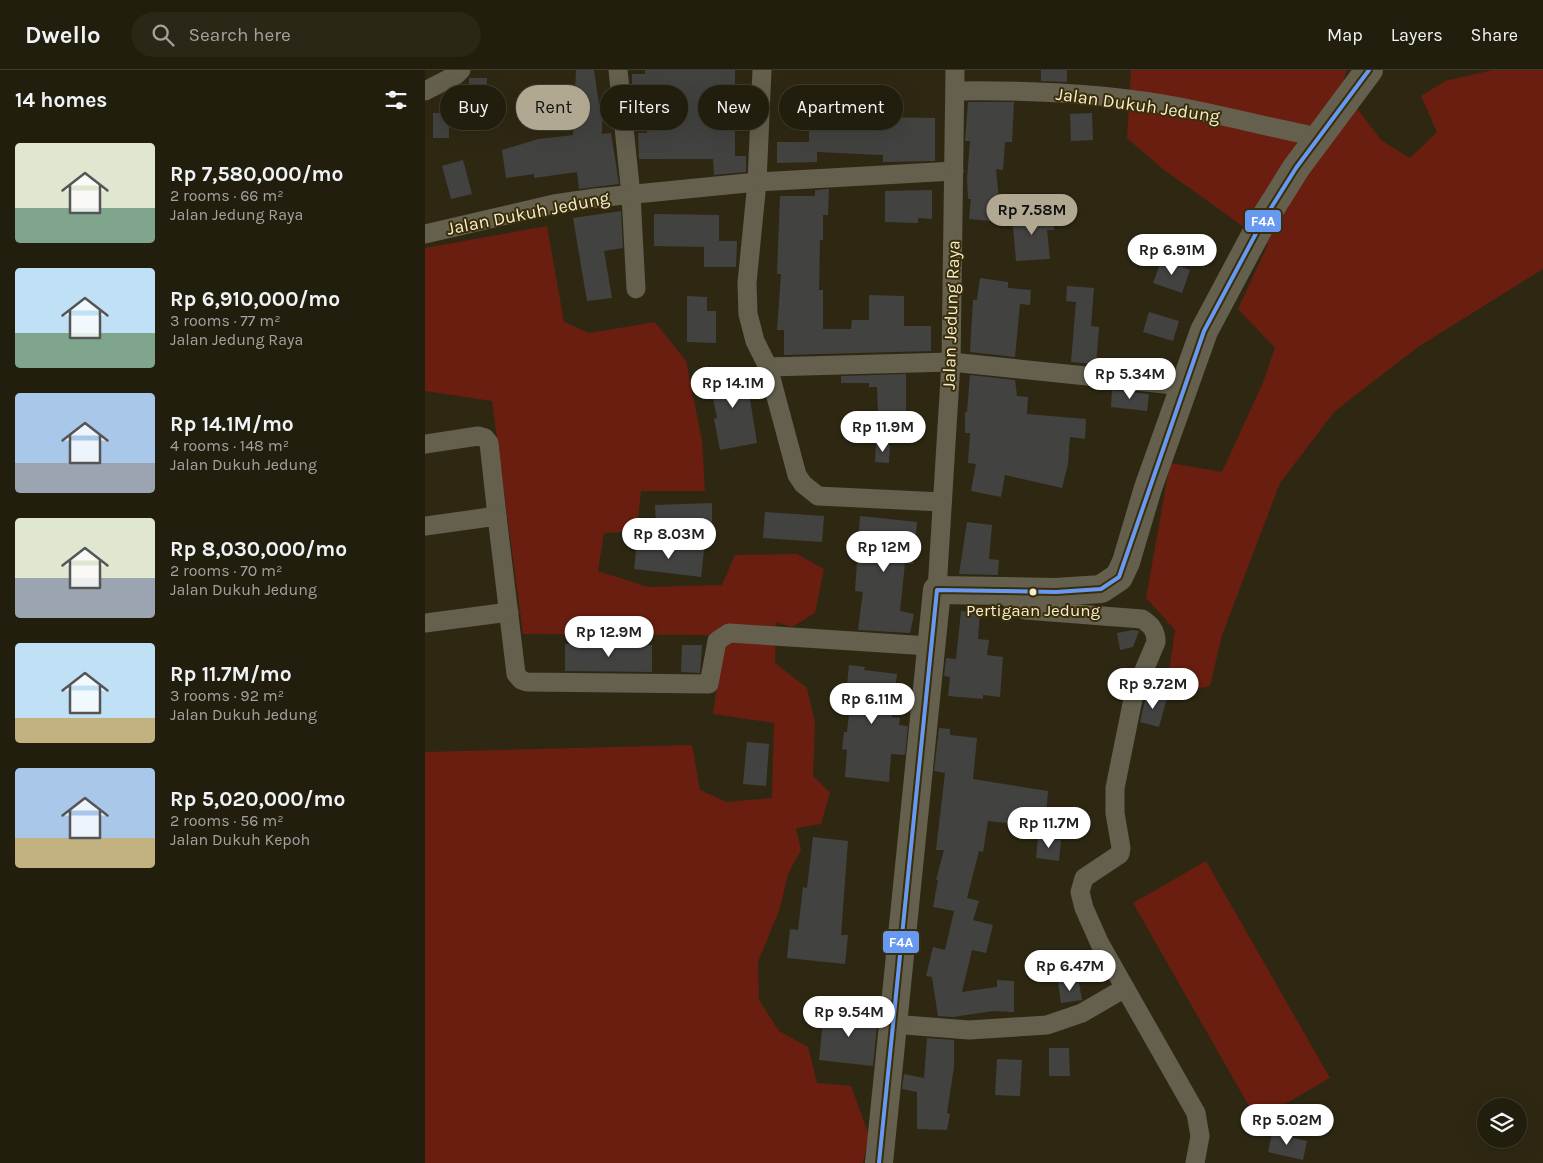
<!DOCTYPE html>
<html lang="en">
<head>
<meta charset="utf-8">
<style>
  body { margin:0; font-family:Karla,sans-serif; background:#2a2717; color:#f1f3f6; height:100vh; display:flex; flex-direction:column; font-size:19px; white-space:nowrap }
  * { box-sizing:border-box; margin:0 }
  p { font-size:16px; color:#a2a29e }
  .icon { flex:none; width:28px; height:28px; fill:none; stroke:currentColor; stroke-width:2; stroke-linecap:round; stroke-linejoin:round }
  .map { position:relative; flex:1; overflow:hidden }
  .panel { display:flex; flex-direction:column; background:#221e0e; width:425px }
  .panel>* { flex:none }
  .guide { position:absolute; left:15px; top:15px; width:475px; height:45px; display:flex; gap:10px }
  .buttons { position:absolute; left:1052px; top:1028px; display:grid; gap:10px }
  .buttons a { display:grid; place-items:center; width:50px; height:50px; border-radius:50%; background:#221e0e; box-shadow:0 5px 20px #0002,0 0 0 1px #3f3c2e; font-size:25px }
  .price { position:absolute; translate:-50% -42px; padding:0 11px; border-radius:18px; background:#fff; color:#222; font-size:16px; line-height:32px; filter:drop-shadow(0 1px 2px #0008) }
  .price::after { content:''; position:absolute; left:50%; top:30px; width:15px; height:11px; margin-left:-8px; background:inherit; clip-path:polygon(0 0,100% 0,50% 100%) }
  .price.current { background:#b0a890; color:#111 }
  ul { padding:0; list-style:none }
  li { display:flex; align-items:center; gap:15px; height:125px; padding:0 15px }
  li span { display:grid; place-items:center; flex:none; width:140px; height:100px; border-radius:5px; color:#555 }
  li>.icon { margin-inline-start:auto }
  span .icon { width:60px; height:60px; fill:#fffc; stroke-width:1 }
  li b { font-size:21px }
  h2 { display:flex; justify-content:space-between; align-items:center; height:60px; padding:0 15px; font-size:21px }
  .tag { padding:0 18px; border-radius:22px; background:#221e0e; box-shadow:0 5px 20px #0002,0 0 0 1px #3f3c2e; font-size:18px; line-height:45px }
  .tag.current { background:#b0a890; color:#111 }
  header { display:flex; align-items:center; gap:30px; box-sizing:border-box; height:70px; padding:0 25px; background:#221e0e; border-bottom:1px solid #3f3c2e }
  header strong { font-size:24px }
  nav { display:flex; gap:28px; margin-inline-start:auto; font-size:18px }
  .search { width:350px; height:45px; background:#2a2717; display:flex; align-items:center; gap:12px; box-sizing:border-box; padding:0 18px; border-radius:28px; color:#a2a29e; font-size:19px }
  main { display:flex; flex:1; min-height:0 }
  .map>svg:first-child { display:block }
</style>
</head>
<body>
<header>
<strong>Dwello</strong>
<div class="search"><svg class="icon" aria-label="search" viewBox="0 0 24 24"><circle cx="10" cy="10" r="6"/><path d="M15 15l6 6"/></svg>Search here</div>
<nav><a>Map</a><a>Layers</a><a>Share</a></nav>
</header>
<main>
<section class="panel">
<h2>14 homes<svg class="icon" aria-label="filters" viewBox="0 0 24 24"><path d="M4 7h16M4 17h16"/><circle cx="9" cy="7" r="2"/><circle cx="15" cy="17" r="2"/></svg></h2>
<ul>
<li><span style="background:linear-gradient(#dfe7d0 65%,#7fa58c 0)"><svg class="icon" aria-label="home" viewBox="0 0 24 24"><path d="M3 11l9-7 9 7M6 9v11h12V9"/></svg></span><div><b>Rp 7,580,000/mo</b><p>2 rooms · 66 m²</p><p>Jalan Jedung Raya</p></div></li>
<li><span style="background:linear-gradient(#bfe0f5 65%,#7fa58c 0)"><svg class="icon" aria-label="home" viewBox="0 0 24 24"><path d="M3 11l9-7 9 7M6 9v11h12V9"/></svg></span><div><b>Rp 6,910,000/mo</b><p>3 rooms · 77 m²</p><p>Jalan Jedung Raya</p></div></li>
<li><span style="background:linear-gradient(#a9c7e8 70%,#9aa5b1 0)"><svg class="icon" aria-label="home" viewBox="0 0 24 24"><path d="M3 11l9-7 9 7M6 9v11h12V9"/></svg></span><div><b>Rp 14.1M/mo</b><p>4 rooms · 148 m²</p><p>Jalan Dukuh Jedung</p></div></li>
<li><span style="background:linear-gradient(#dfe7d0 60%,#9aa5b1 0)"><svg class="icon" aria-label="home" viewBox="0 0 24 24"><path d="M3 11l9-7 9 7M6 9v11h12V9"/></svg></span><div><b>Rp 8,030,000/mo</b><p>2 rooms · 70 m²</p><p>Jalan Dukuh Jedung</p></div></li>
<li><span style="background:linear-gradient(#bfe0f5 75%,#c2b280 0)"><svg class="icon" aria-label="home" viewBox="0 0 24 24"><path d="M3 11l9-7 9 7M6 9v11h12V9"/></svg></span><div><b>Rp 11.7M/mo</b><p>3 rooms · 92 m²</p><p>Jalan Dukuh Jedung</p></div></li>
<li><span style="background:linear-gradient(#a9c7e8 70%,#c2b280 0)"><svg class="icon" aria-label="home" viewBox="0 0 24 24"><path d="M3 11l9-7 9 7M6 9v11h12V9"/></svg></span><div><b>Rp 5,020,000/mo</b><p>2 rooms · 56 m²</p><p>Jalan Dukuh Kepoh</p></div></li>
</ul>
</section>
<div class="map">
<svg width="1118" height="1093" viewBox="0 0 1118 1093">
  <rect width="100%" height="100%" fill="#2e2813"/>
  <g fill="#691e10">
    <polygon points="706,0 922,0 916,17 956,70 985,88 1012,62 996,26 1020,11 1068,0 1118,0 1118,199 993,277 909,342 855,413 797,565 785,616 766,620 744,602 750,560 721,528 745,393 797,402 837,315 850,278 813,239 843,174 739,100 702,68"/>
    <polygon points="122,156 139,252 164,263 230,252 261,291 277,371 280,421 216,421 213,449 200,462 179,463 173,501 223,517 297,515 310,485 372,484 399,499 390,543 367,557 351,552 350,593 382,618 390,652 388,706 405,723 396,754 371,758 376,780 363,804 355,838 333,892 334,930 354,961 383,977 392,1013 426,1016 444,1065 438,1093 0,1093 0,682 267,675 275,720 301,732 347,728 349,653 288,644 298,572 282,565 98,564 67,331 0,321 0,178"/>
    <polygon points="781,791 905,1008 832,1050 708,833"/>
  </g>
  <g fill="#424240">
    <polygon points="151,0 169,0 174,34 178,34 177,64 186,63 194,114 154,119 152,102 109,108 109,104 81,108 77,80 113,69 148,65"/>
    <polygon points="220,0 310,0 310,86 321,86 321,102 289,105 288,89 214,89 213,63 222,63 222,28 207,27 207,4 220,4"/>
    <polygon points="616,0 642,0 642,12 616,11"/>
    <polygon points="44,8 62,8 61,32 44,31"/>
    <polygon points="405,29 428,30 428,40 456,40 455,47 510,48 510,91 458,92 458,85 392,82 392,92 352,93 352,72 384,72 384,52 404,53"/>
    <polygon points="543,32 589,32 587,72 580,72 578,100 571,99 576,152 544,149 546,129 543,129 542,109 545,71 540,71"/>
    <rect x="8" y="43" width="16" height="25"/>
    <polygon points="667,43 668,70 646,71 645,44"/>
    <polygon points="38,90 47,124 26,129 17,96"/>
    <polygon points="404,119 403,145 398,145 398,170 395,170 394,220 398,220 398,259 426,259 427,250 444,250 444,225 479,226 479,256 506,256 506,281 359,285 359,260 352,260 356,204 352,204 355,126 390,126 390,120"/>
    <polygon points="507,120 507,149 493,148 493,153 460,152 460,121"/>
    <polygon points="196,141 198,178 179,181 187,228 162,231 148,148"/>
    <polygon points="229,144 294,145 294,171 312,171 311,197 279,197 279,177 229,176"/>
    <polygon points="628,144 629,160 622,160 625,189 591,191 587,145"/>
    <polygon points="737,189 765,200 757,223 728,213"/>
    <polygon points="555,208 583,212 583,218 606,220 605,235 595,234 590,287 545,282 548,230 552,230"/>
    <polygon points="642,216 669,218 666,256 674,257 671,294 646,292 651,232 641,231"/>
    <polygon points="262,226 282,227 282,241 291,241 291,273 262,272"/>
    <polygon points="724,242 754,251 748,271 718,262"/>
    <polygon points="320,298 332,373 295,380 289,349 292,348 283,305"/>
    <polygon points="481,304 481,358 474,358 474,367 454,367 452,317 444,317 444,313 416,313 416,306"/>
    <polygon points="545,305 590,310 592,326 603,327 602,344 661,349 660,369 645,367 643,394 637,418 580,405 576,427 546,421 551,394 543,393 545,363 540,363 540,342 542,342"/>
    <polygon points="687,320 724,324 722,341 686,337"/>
    <polygon points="451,374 465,375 464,393 450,392"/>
    <polygon points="287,433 287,452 231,454 230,435"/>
    <polygon points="340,442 399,446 397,472 338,468"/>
    <polygon points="435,446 492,452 488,494 480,493 475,541 489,544 485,563 433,560 438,522 430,521"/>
    <polygon points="542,452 567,455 564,489 574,490 573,505 534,504"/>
    <polygon points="212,472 279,480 276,507 209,499"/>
    <polygon points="536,541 555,543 553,569 564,570 562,585 578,587 575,627 558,625 558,629 523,626 525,607 519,606 521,588 531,589"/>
    <polygon points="708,560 714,561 708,577 695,580 692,563"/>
    <polygon points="140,574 227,575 227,602 140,601"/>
    <polygon points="257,575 277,575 275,603 256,602"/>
    <polygon points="424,595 440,597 439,600 472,604 467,647 475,648 474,655 483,656 480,685 466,684 464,712 420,707 422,680 417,679 419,662 422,662 425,635 420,635"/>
    <polygon points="722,622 742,628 734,657 715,652"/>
    <polygon points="514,658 525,659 525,665 552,668 548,709 623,721 620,757 563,751 558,782 554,781 542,828 554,831 548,850 568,855 561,883 547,880 537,922 572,917 572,910 589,911 589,942 568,941 528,947 513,946 507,907 501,906 508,877 520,880 529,841 508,837 513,810 511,810 519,780 511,780 520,703 509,701"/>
    <polygon points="322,672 344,674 341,716 318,714"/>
    <polygon points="388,767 423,771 416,865 423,865 420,894 362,888 365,859 373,860 378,817 382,818"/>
    <polygon points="613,768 636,770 634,791 611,788"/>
    <polygon points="633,912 654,913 657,930 636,933"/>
    <polygon points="399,941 453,947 448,996 394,990"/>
    <polygon points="502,968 529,970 529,997 522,1043 525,1044 522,1060 492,1059 492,1022 477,1019 479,1004 499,1008"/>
    <polygon points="624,978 644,978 645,1006 624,1006"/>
    <polygon points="572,989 597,990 595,1026 570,1025"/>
    <polygon points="847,1063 882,1071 878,1090 843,1082"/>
  </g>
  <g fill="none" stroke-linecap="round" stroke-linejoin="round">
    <g stroke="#655f4e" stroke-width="19">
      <polyline points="193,0 206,125 211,219"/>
      <polyline points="337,0 332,112 322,213 323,244 330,271 343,297 372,405 378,414 393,426 517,432"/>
      <polyline points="0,21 31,5 36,0"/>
      <path d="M531 21C606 20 681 23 755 37 801 46 847 58 893 67"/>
      <polyline points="0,164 129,134 170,128 332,112 529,101"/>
      <polyline points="343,297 526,292 759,316"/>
      <polyline points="0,374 53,366 60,368 64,373 72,446"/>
      <polyline points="0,456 72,446 91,604 96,610 102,612 284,614 292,571 304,563 504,576"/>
      <polyline points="512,520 526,292 530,0"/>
      <path d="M580 522 585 529 600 540 717 549C726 555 731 560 731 572L709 624 690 718V743L696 778 695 784 659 808 655 822 659 838 675 874 771 1043 775 1066 770 1093"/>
      <polyline points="0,553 84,542"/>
      <polyline points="467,954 544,960 622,955 657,943 700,918"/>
    </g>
    <polyline stroke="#655f4e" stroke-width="28" points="454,1093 512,520 631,522 676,519 694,507 701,492 723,418 779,261 836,154 871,98 944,0"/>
    <defs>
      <polyline id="bus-1" points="454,1093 512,520 631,522 676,519 694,507 779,261 836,154 871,98 944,0"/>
    </defs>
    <use href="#bus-1" stroke="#392e08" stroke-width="8"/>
    <use href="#bus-1" stroke="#6899f2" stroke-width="4"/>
  </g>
  <circle fill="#f6edd4" stroke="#392e08" stroke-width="2" cx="608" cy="522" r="4.5"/>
  <g text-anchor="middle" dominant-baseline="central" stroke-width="4" stroke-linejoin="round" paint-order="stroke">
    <g font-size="17" fill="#f6edd4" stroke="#392e08">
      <text x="608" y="540">Pertigaan Jedung</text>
    </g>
    <g font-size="18" fill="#f6edd4" stroke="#392e08">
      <text transform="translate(713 35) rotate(8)">Jalan Dukuh Jedung</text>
      <text transform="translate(103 143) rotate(-11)">Jalan Dukuh Jedung</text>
      <text transform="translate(526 245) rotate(-88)">Jalan Jedung Raya</text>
    </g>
  </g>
  <g stroke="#392e08" stroke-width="2">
    <rect x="819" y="139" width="38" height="24" rx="5" fill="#6899f2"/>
    <rect x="457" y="860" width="38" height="24" rx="5" fill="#6899f2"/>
  </g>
  <g font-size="14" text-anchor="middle" font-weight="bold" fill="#fff">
    <text x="838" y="156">F4A</text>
    <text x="476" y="877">F4A</text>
  </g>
</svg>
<div class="buttons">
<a><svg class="icon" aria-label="layers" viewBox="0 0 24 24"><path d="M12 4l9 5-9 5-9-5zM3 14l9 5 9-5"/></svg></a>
</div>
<b class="price current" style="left:607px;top:166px">Rp 7.58M</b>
<b class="price" style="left:747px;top:206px">Rp 6.91M</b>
<b class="price" style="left:705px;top:330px">Rp 5.34M</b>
<b class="price" style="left:308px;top:339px">Rp 14.1M</b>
<b class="price" style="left:458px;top:383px">Rp 11.9M</b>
<b class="price" style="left:244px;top:490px">Rp 8.03M</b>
<b class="price" style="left:459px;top:503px">Rp 12M</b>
<b class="price" style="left:184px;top:588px">Rp 12.9M</b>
<b class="price" style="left:728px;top:640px">Rp 9.72M</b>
<b class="price" style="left:447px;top:655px">Rp 6.11M</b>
<b class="price" style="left:624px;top:779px">Rp 11.7M</b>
<b class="price" style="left:645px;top:922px">Rp 6.47M</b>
<b class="price" style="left:424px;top:968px">Rp 9.54M</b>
<b class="price" style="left:862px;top:1076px">Rp 5.02M</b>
<div class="guide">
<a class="tag">Buy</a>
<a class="tag current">Rent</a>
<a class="tag">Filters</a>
<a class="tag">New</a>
<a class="tag">Apartment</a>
</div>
</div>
</main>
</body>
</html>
